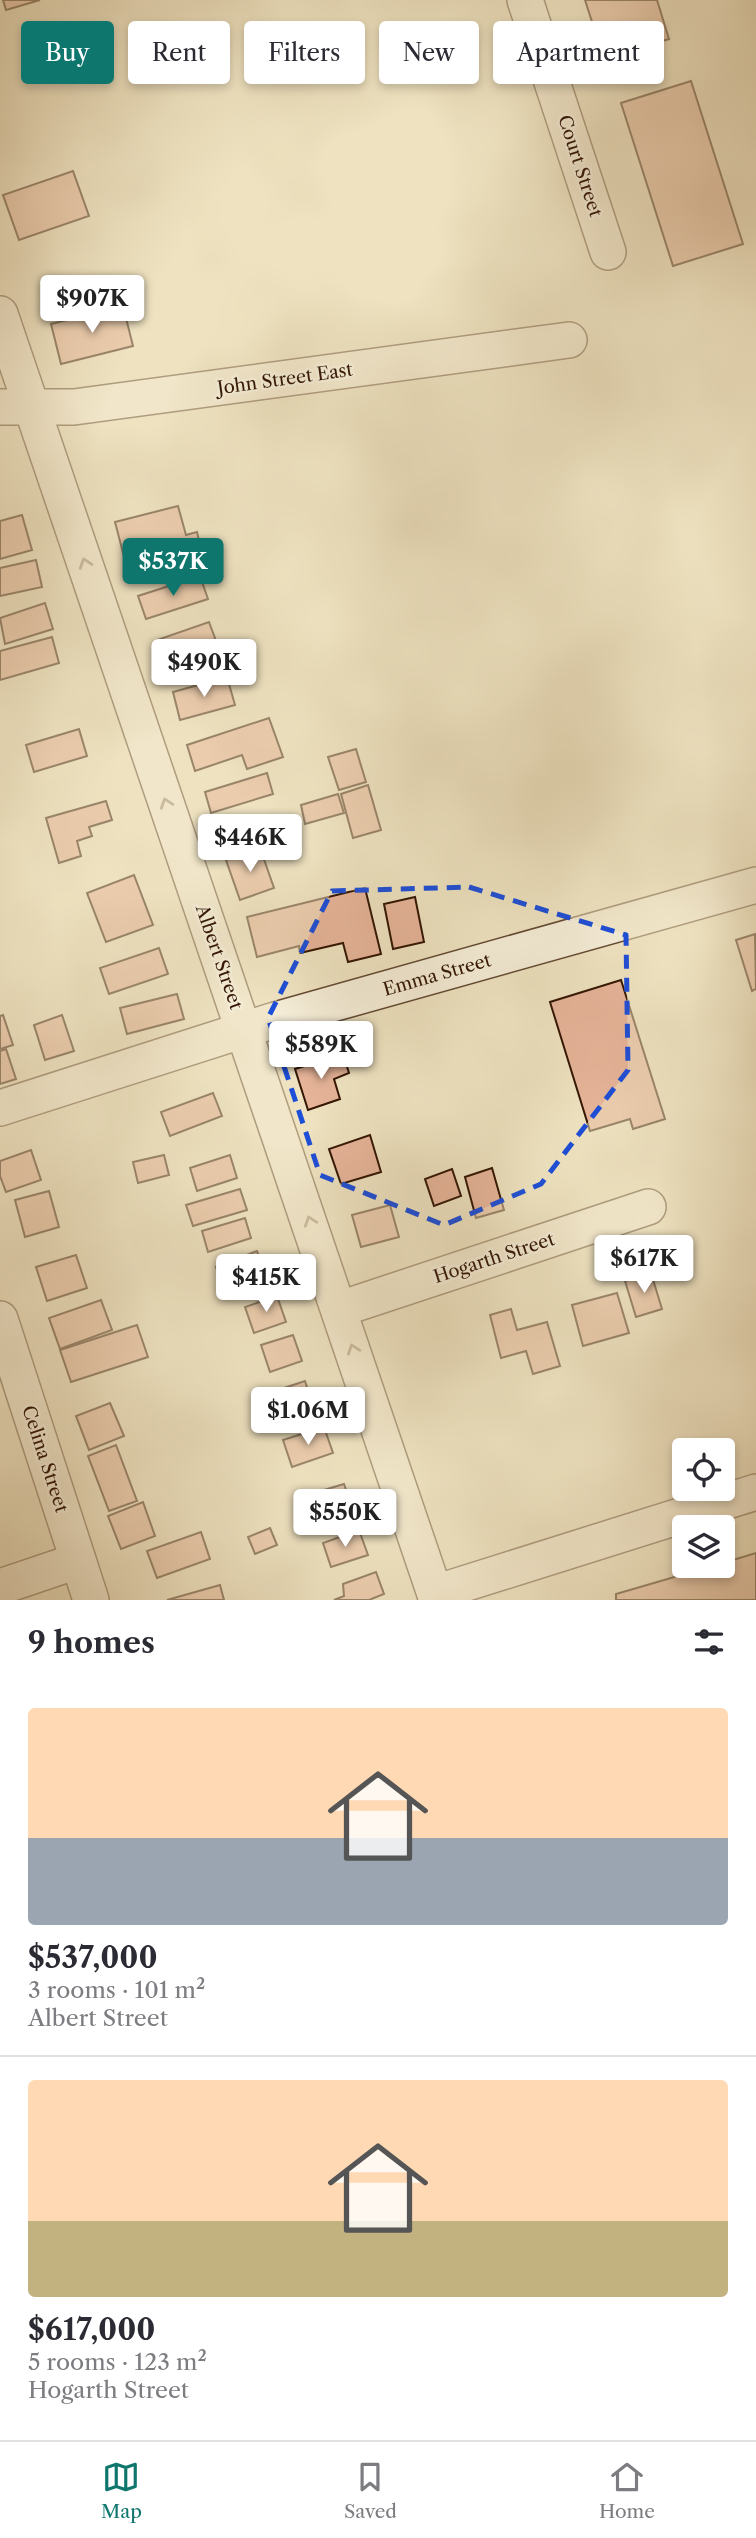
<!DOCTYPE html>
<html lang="en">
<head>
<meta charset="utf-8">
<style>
  body { margin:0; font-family:"Libre Caslon Text",serif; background:#f2f2f3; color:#2b2b33; height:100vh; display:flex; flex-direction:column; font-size:26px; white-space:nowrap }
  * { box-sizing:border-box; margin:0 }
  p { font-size:23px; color:#7c7c81 }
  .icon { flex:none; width:38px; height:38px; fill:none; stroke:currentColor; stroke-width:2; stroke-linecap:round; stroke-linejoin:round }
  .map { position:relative; height:1600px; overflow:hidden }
  .details { display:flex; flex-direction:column; background:#fff; flex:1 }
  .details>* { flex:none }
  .top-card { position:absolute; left:21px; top:21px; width:714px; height:63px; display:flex; gap:14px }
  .tools { position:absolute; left:672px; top:1438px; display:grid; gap:14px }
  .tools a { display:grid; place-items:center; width:63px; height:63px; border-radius:7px; background:#fff; box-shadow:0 4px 10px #0003; font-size:35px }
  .price { position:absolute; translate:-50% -60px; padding:0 16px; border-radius:7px; background:#fff; color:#222; font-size:23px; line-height:46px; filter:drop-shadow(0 2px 4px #0008) }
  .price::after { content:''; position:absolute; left:50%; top:42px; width:21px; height:16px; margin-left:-10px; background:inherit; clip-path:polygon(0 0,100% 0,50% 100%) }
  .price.on { background:#0f766e; color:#fff }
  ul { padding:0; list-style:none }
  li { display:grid; align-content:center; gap:14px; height:371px; padding:0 28px }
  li+li { border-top:2px solid #e1e1e2 }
  li span { display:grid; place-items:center; height:217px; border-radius:7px; color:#555 }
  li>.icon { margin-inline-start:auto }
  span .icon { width:126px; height:126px; fill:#fffc; stroke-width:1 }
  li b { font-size:30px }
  h2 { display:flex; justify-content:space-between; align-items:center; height:84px; padding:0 28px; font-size:30px }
  .tag { padding:0 24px; border-radius:7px; background:#fff; box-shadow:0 4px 10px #0003; font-size:24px; line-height:63px }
  .tag.on { background:#0f766e; color:#fff }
  .menu { display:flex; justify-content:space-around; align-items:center; height:98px; border-top:2px solid #e1e1e2; background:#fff; font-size:19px; color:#7c7c81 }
  .menu a { display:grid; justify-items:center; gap:4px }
  .menu .on { color:#0f766e }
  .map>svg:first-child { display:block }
</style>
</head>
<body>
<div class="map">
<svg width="756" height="1600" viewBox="0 0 756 1600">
  <rect width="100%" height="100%" fill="#eee2c0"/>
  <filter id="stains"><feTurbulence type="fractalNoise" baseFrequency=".00286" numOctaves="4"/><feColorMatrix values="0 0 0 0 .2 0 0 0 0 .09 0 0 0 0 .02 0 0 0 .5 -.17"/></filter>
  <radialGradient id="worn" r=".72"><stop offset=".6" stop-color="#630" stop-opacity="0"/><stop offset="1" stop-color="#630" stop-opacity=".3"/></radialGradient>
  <g fill="#e6b499" stroke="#331603" stroke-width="2">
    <polygon points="3,0 40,0 6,10"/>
    <polygon points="585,0 657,0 669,39 604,59"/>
    <polygon points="691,81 743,244 673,266 621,103"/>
    <polygon points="73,171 89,216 19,240 3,195"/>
    <polygon points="123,306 133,346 61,364 51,324"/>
    <polygon points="178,506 186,535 197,532 203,557 129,576 115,522"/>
    <polygon points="22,515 32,550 0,559 0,521"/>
    <polygon points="36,560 42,587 0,596 0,568"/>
    <polygon points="200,576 208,599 146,619 138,596"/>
    <polygon points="45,603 53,629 5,644 0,618"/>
    <polygon points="209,622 219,649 167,667 157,640"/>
    <polygon points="52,637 59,663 0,680 0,651"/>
    <polygon points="227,677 235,705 180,720 173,692"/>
    <polygon points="269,718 283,757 247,769 242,755 195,771 187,745"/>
    <polygon points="79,729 87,756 34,772 26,745"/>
    <polygon points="356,749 366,782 339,790 328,757"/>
    <polygon points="267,773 273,794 211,813 205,792"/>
    <polygon points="368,785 381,830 353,838 341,794"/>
    <polygon points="338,794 344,813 305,824 301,805"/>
    <polygon points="106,801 112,820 89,827 92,836 77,841 81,856 59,863 46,818"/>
    <polygon points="260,848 274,888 240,900 226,860"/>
    <polygon points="134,875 153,925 106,942 87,893"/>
    <polygon points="365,888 381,954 348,962 343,943 300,953 299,946 257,957 247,917"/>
    <polygon points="415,897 424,942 393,949 384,904"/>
    <polygon points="755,934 756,989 752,991 736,940"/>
    <polygon points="159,948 168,974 109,994 100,968"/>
    <polygon points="621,980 665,1119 633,1129 630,1119 590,1131 550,1002"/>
    <polygon points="177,994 184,1019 127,1034 120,1008"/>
    <polygon points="3,1015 13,1045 0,1049 0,1016"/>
    <polygon points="62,1015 74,1051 45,1060 34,1025"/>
    <polygon points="6,1049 16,1079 0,1084 0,1051"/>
    <polygon points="343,1054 349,1073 334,1079 340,1099 308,1110 295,1069"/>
    <polygon points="213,1093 222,1116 170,1136 161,1112"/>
    <polygon points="370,1135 381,1172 341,1184 329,1149"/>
    <polygon points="31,1150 41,1180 6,1192 0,1176 0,1161"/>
    <polygon points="164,1155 169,1175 138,1183 133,1162"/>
    <polygon points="230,1155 237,1178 197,1191 190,1168"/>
    <polygon points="492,1168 504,1210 476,1218 465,1177"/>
    <polygon points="452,1169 461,1196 434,1206 425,1179"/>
    <polygon points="240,1189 247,1210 193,1226 186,1205"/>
    <polygon points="49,1191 59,1227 25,1237 15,1200"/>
    <polygon points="390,1205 399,1237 361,1247 352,1215"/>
    <polygon points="245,1218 251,1238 208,1252 202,1231"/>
    <polygon points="257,1251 266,1276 225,1291 216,1267"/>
    <polygon points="76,1255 87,1288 47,1301 36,1267"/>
    <polygon points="651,1273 662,1309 636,1317 625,1281"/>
    <polygon points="617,1293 629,1333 583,1346 572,1305"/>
    <polygon points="277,1296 286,1322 254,1333 245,1307"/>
    <polygon points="101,1300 112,1330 60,1349 49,1318"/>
    <polygon points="511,1309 517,1330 547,1322 560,1366 533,1374 526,1351 501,1358 490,1315"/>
    <polygon points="137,1325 148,1357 71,1382 60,1350"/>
    <polygon points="293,1335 302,1361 270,1372 261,1345"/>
    <polygon points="305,1381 315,1413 264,1429 258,1412 273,1407 269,1393"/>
    <polygon points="110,1403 124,1436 89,1450 76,1416"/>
    <polygon points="324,1427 333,1453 292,1467 283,1440"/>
    <polygon points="116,1445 137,1501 109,1511 88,1456"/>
    <polygon points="344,1484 352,1507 322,1516 320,1510 303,1516 297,1498"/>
    <polygon points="143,1502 155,1536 121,1549 108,1516"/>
    <polygon points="270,1528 277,1545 255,1554 248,1537"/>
    <polygon points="359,1530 368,1555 331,1567 323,1543"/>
    <polygon points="201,1532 210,1559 157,1578 147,1551"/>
    <polygon points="756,1553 756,1600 616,1600 616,1594 712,1566 723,1566 723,1563"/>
    <polygon points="376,1572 384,1594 369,1600 334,1600 344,1596 343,1584"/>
    <polygon points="220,1585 224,1600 167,1600"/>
  </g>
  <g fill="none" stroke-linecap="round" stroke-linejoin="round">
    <defs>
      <g id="minor">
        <polyline points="525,0 608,252"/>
        <polyline points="0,314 437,1600"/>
        <polyline points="0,407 74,407 569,340"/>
        <polyline points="0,1108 275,1020 756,885"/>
        <polyline points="340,1309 648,1207"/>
        <polyline points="0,1319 91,1600"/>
        <polyline points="0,1587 77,1561"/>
        <polyline points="435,1593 756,1492"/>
      </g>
    </defs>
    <use href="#minor" stroke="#624932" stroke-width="38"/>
    <use href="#minor" stroke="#f4ecd6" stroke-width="35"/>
  </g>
  <defs><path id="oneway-chevron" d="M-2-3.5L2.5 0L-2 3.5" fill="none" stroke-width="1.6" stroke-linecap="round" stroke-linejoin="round" transform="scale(1.75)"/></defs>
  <g stroke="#9d8c77">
    <use href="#oneway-chevron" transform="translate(85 563) rotate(-108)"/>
    <use href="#oneway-chevron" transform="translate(166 803) rotate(-109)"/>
    <use href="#oneway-chevron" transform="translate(310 1221) rotate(-109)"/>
    <use href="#oneway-chevron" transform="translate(353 1349) rotate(-109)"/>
  </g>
  <path d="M0 0H756V1600H0ZM469 887 626 935 628 1070 541 1184 444 1225 320 1175 268 1018 332 891Z" fill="#eee2c0" fill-opacity=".55" fill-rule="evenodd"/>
  <path fill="none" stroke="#1d4ed8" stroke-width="5" stroke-dasharray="14 9" stroke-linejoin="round" d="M469 887 626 935 628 1070 541 1184 444 1225 320 1175 268 1018 332 891Z"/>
  <g text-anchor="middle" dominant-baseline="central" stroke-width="5" stroke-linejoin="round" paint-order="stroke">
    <g font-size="18" fill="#331603" stroke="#f4ecd6">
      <text transform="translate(580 166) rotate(72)">Court Street</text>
      <text transform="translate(285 379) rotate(-8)">John Street East</text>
      <text transform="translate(219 957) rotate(71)">Albert Street</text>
      <text transform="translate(437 975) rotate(-16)">Emma Street</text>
      <text transform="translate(494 1258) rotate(-18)">Hogarth Street</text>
      <text transform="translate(45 1459) rotate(72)">Celina Street</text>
    </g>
  </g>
  <rect width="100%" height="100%" filter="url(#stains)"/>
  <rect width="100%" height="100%" fill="url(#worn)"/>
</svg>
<div class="tools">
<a><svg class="icon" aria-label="locate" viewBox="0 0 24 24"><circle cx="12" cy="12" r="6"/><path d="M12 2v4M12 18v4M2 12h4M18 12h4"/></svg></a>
<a><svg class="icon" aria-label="layers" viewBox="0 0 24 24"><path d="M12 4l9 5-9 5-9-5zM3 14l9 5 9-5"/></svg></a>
</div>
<b class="price" style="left:92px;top:335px">$907K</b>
<b class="price on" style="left:173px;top:598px">$537K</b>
<b class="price" style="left:204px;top:699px">$490K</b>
<b class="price" style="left:250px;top:874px">$446K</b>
<b class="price" style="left:321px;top:1081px">$589K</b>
<b class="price" style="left:644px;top:1295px">$617K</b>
<b class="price" style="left:266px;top:1314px">$415K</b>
<b class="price" style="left:308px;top:1447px">$1.06M</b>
<b class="price" style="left:345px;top:1549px">$550K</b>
<div class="top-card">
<a class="tag on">Buy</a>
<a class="tag">Rent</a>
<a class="tag">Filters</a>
<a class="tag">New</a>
<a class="tag">Apartment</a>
</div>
</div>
<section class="details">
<h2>9 homes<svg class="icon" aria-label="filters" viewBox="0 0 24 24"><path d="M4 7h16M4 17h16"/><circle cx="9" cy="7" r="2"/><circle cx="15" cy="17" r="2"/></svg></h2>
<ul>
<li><span style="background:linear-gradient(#ffd9b3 60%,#9aa5b1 0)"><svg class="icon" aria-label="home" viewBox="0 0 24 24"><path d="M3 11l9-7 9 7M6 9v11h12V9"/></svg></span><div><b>$537,000</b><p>3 rooms · 101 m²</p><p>Albert Street</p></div></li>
<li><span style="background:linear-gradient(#ffd9b3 65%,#c2b280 0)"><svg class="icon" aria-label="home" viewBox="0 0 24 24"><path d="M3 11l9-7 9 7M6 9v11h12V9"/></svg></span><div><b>$617,000</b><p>5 rooms · 123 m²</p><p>Hogarth Street</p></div></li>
</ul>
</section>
<nav class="menu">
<a class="on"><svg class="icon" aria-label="map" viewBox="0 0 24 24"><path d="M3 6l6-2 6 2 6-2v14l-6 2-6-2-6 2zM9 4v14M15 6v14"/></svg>Map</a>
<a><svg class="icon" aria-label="saved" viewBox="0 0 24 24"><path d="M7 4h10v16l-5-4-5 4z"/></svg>Saved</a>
<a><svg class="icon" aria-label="home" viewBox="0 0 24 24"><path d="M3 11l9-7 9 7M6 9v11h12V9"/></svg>Home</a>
</nav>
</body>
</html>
